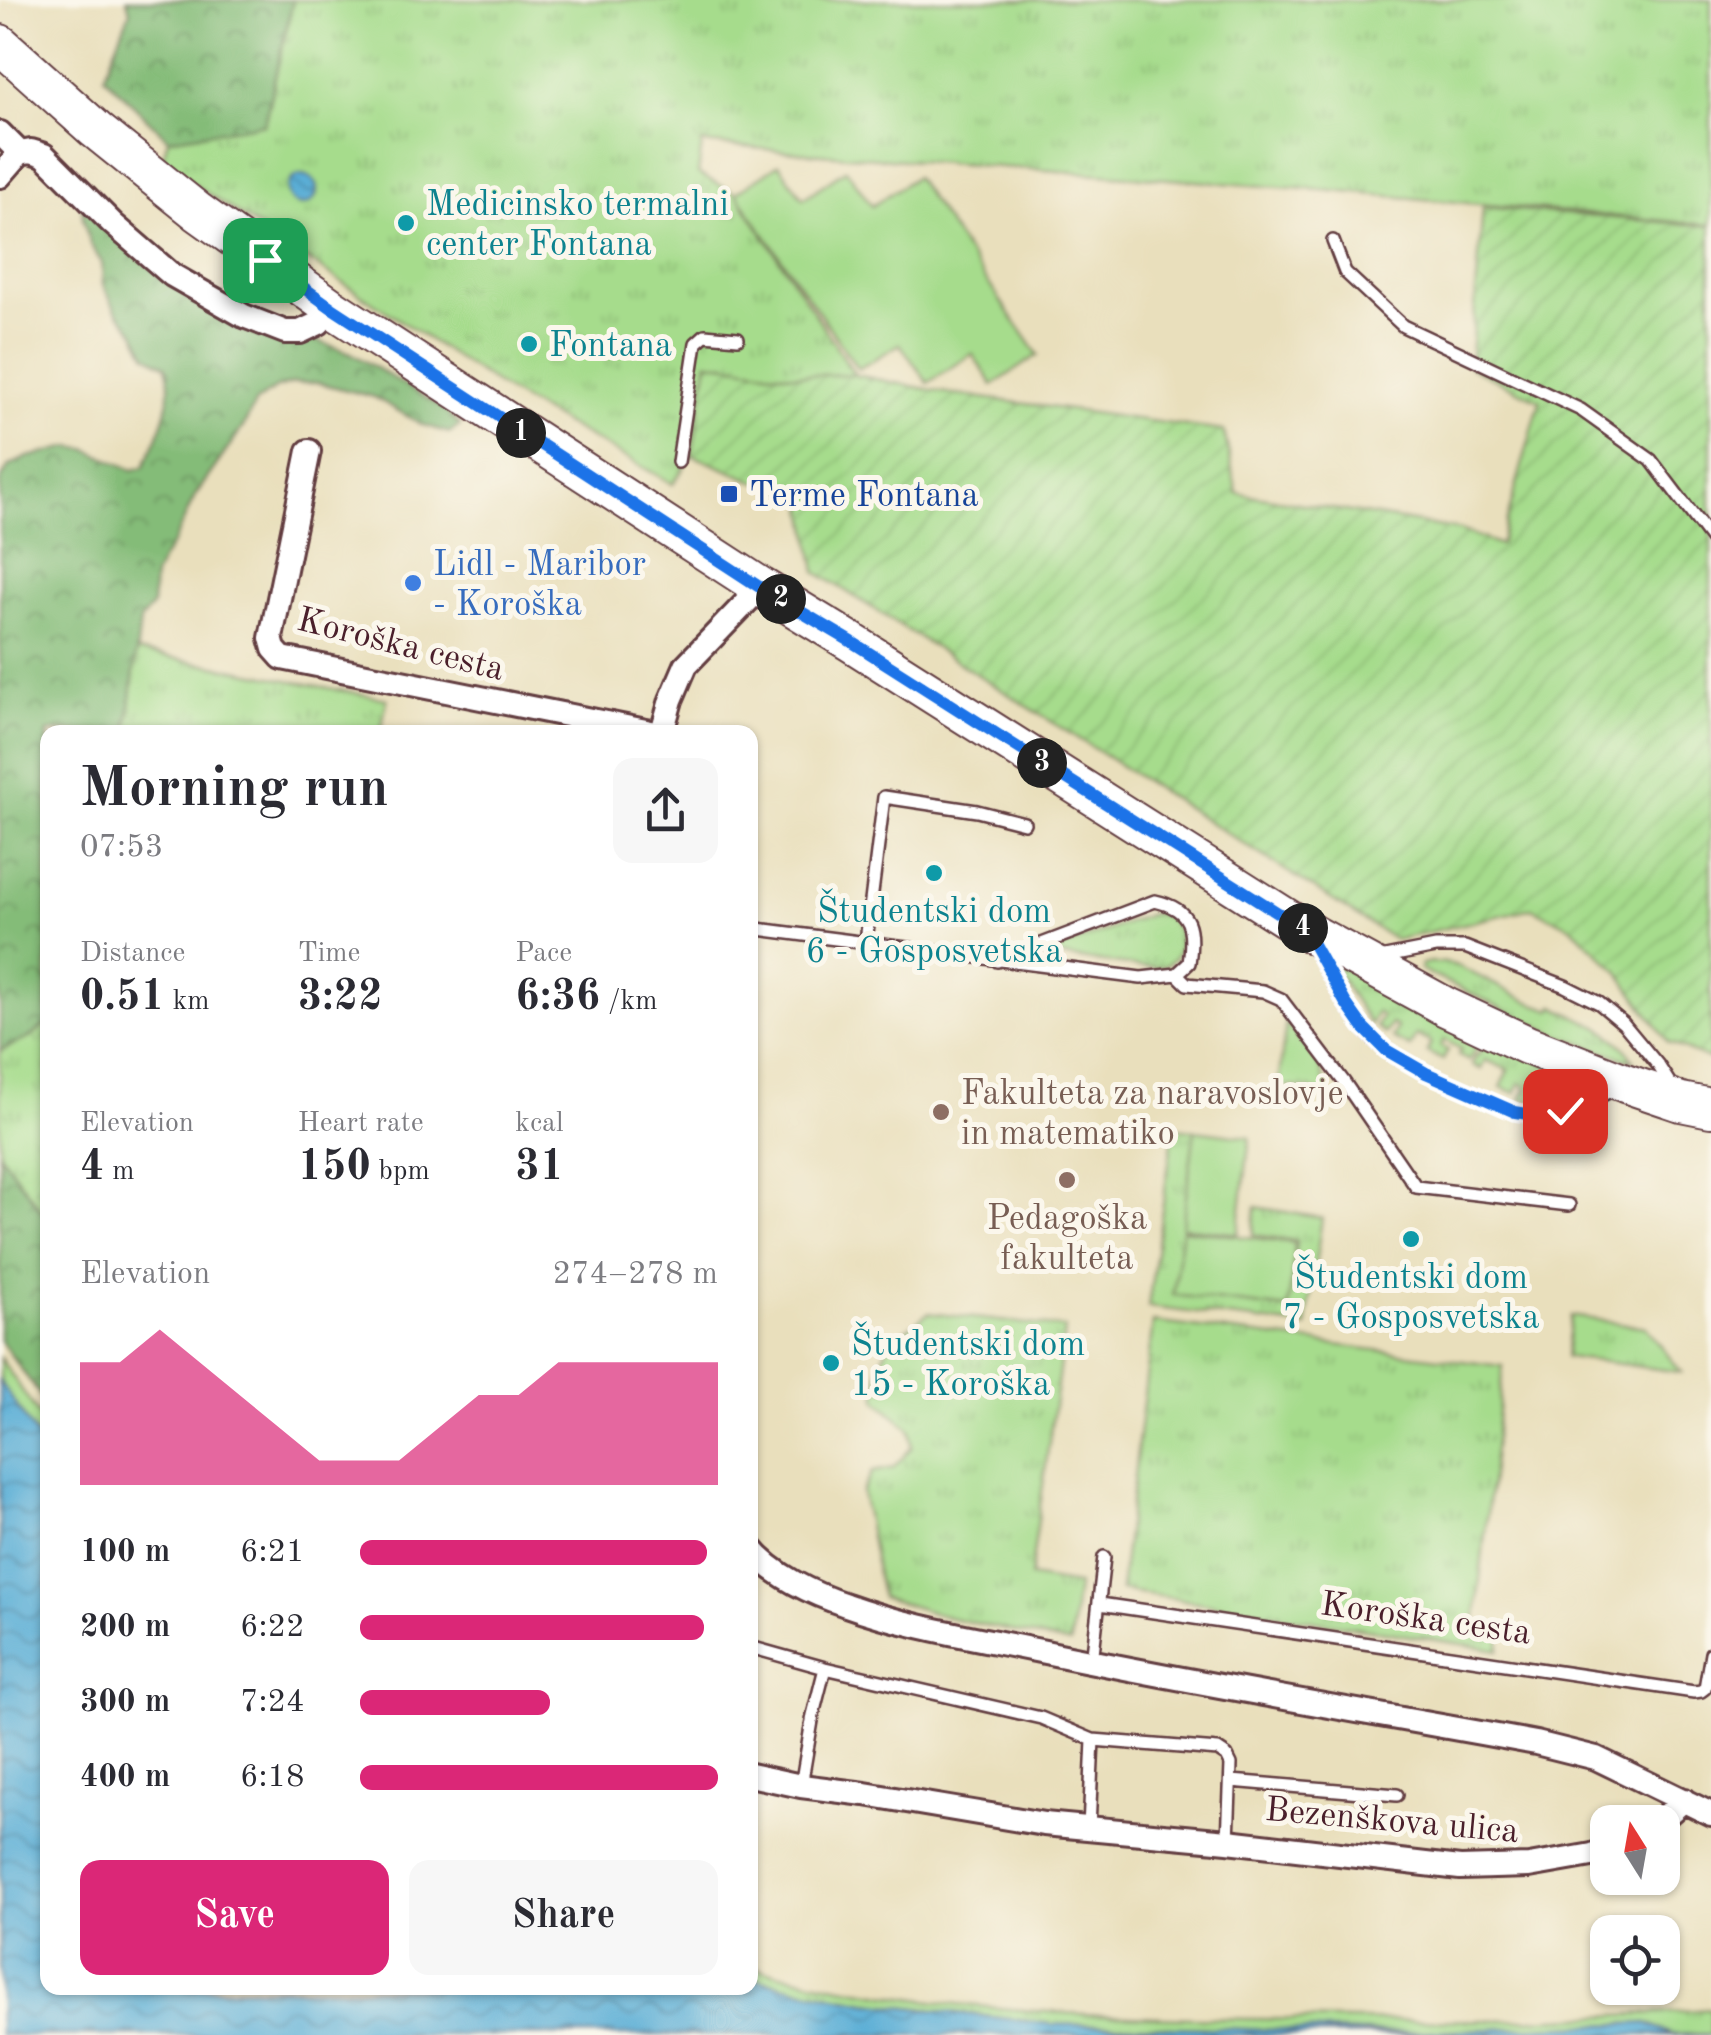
<!DOCTYPE html>
<meta charset="utf-8">
<style>
:root{--surface:#fff;--page:#f7f7f7;--text:#2b2b33;--muted:#7c7c81;--accent:#db2777}
body{margin:0;font-family:"Old Standard TT",serif;background:var(--page);color:var(--text);height:100vh;display:flex;flex-direction:column;font-size:38px;white-space:nowrap}
*{box-sizing:border-box;margin:0}
p{font-size:32px;color:var(--muted)}
.icon{flex:none;width:55px;height:55px;fill:none;stroke:currentColor;stroke-width:2;stroke-linecap:round;stroke-linejoin:round}
.map{position:relative;flex:1;overflow:hidden}
.sheet{position:absolute;left:40px;top:725px;width:718px;height:1270px;display:flex;flex-direction:column;background:var(--surface);border-radius:20px;box-shadow:0 2px 8px #0004}
.sheet>*{flex:none}
.needle{width:65px;rotate:349deg}
.buttons{position:absolute;left:1590px;top:1805px;display:grid;gap:20px}
.buttons a{display:grid;place-items:center;width:90px;height:90px;border-radius:20px;background:var(--surface);box-shadow:0 2px 8px #0004;font-size:50px}
.pin{position:absolute;display:grid;place-items:center;width:85px;height:85px;color:#fff;margin:-42px;border-radius:20px;box-shadow:0 5px 15px #0006}
.km{position:absolute;width:50px;height:50px;margin:-25px;border-radius:50%;background:#222;color:#fff;font-size:28px;line-height:50px;text-align:center}
.round{display:grid;place-items:center;flex:none;width:105px;height:105px;border-radius:20px;background:var(--page)}
.overview{display:flex;align-items:center;justify-content:space-between;height:170px;padding:0 40px}
h1{font-size:55px;font-weight:600;line-height:75px}
.stats{display:grid;grid-template-columns:repeat(3,1fr);gap:15px;height:170px;padding:10px 40px}
.stats div{display:grid;align-content:center}
.stats b{font-size:42px;font-weight:600}
.stats small{font-size:28px;font-weight:400}
.stats p{font-size:28px}
.chart{height:280px;padding:20px 40px}
.chart p{display:flex;justify-content:space-between}
.chart svg{width:100%;height:180px;margin-top:10px;fill:var(--accent);opacity:.7}
.cta{display:flex;gap:20px;margin-top:auto;padding:20px 40px}
.cta a{flex:1;height:115px;border-radius:20px;background:var(--accent);color:#fff;font-size:40px;font-weight:600;line-height:115px;text-align:center}
.cta a+a{background:var(--page);color:var(--text)}
ul{padding:0 40px;list-style:none;font-size:32px}
li{display:grid;grid-template-columns:160px 120px 1fr;align-items:center;height:75px}
li i{height:25px;border-radius:12px;background:var(--accent)}
.map>svg:first-child{display:block}
.grass{fill:url(#grass-tufts);stroke:#787e5c;stroke-width:2.5}
.forest{fill:url(#forest-crowns);stroke:#676e52;stroke-width:2.5}
.garden{fill:url(#garden-furrows);stroke:#787e5c;stroke-width:2.5}
.pitch{fill:#a6dc8c;stroke:#787e5c;stroke-width:2.5}
.water{fill:url(#water-waves);stroke:#526680;stroke-width:2.5}
.lines{fill:none;stroke-linecap:round;stroke-linejoin:round}
.service-casing{stroke:#623c41;stroke-width:16}
.minor-casing{stroke:#623c41;stroke-width:28}
.primary-casing{stroke:#623c41;stroke-width:42}
.service{stroke:#fff;stroke-width:11}
.minor{stroke:#fff;stroke-width:22}
.primary{stroke:#fff;stroke-width:38}
.route-casing{stroke:#fff;stroke-width:20}
.route{stroke:#1a73e8;stroke-width:12}
.culture-dot{fill:#0f9aa8;stroke:#fbf7ec;stroke-width:4}
.transit-dot{fill:#1a4fb4;stroke:#fbf7ec;stroke-width:4}
.shop-dot{fill:#3f7fe0;stroke:#fbf7ec;stroke-width:4}
.education-dot{fill:#8d6e63;stroke:#fbf7ec;stroke-width:4}
.labels{text-anchor:middle;stroke-width:10;stroke-linejoin:round;paint-order:stroke}
.culture-label{font-size:35px;fill:#0d838f;stroke:#fbf7ec;text-anchor:start}
.transit-label{font-size:35px;fill:#164399;stroke:#fbf7ec;text-anchor:start}
.shop-label{font-size:35px;fill:#366cbe;stroke:#fbf7ec;text-anchor:start}
.street-label{font-size:35px;fill:#4a1f2b;stroke:#fbf7ec}
.education-label{font-size:35px;fill:#785e54;stroke:#fbf7ec;text-anchor:start}
</style>
<div class="map">
<svg width="1711" height="2035" viewBox="0 0 1711 2035">
<defs>
<pattern id="grass-tufts" width="24" height="20" patternUnits="userSpaceOnUse" patternTransform="scale(2.5)"><rect width="24" height="20" fill="#a6dc8c"/><path d="M3 7l-1-3M5 7V3M7 7l1-3M15 17l-1-3M17 17v-4M19 17l1-3" fill="none" stroke="#90bc79"/></pattern>
<pattern id="forest-crowns" width="20" height="18" patternUnits="userSpaceOnUse" patternTransform="scale(2.5)"><rect width="20" height="18" fill="#84bc78"/><path d="M2 6a3 3 0 1 1 6 0M12 15a3 3 0 1 1 6 0" fill="none" stroke="#6e9863"/></pattern>
<pattern id="garden-furrows" width="10" height="10" patternUnits="userSpaceOnUse" patternTransform="scale(2.5)"><rect width="10" height="10" fill="#a6dc8c"/><path d="M-1 1l2-2M0 10L10 0M9 11l2-2" fill="none" stroke="#90bc79"/></pattern>
<pattern id="water-waves" width="16" height="10" patternUnits="userSpaceOnUse" patternTransform="scale(2.5)"><rect width="16" height="10" fill="#5aaed6"/><path d="M0 5q4-4 8 0t8 0" fill="none" stroke="#4c8dae"/></pattern>
</defs>
<rect width="100%" height="100%" fill="#fbf7ec"/>
<filter id="ink" filterUnits="userSpaceOnUse"><feTurbulence type="fractalNoise" baseFrequency=".01" numOctaves="2"/><feDisplacementMap in="SourceGraphic" scale="20" xChannelSelector="R" yChannelSelector="G"/><feConvolveMatrix kernelMatrix="1 2 1 2 8 2 1 2 1" color-interpolation-filters="sRGB"/></filter>
<filter id="wash" filterUnits="userSpaceOnUse"><feTurbulence type="fractalNoise" baseFrequency=".0048" numOctaves="4" result="noise"/><feDisplacementMap in="SourceGraphic" scale="40" xChannelSelector="R" yChannelSelector="G"/><feGaussianBlur stdDeviation="2.25" result="paint"/><feColorMatrix in="noise" values="0 0 0 0 0 0 0 0 0 0 0 0 0 0 0 0 0 1.4 0 .05"/><feComposite in="paint" operator="in"/></filter>
<g filter="url(#wash)">
<rect width="100%" height="100%" fill="#e9dfbc"/>
<path class="grass" d="M293 0H1711V225L1321 190 807 153 702 143 698 174 736 193 855 375H792L708 362 692 455 673 484 510 393 161 163 168 139 206 128 264 124Z
M136 651 387 699 381 732H127Z
M1154 913C1185 916 1189 962 1160 967 1148 969 1133 966 1121 964 1095 961 1069 958 1043 954Z
M1431 962 1448 963 1460 967 1532 1003 1552 1010 1554 1006C1584 1020 1619 1032 1634 1062L1558 1035 1421 970 1420 967 1422 964Z
M1337 965 1588 1084V1090L1567 1101 1549 1106 1550 1094H1544L1541 1104 1521 1099 1527 1088 1520 1083 1515 1093 1501 1087 1509 1070 1485 1060 1481 1069 1472 1065 1477 1054H1480L1482 1050 1477 1046 1469 1060 1458 1055 1461 1049 1444 1040 1441 1046 1448 1050 1443 1060 1427 1052 1431 1042 1416 1035 1410 1047 1392 1038 1397 1027 1391 1024 1385 1034 1376 1027 1382 1016 1377 1012 1370 1025 1338 974Z
M1286 1023 1318 1061 1328 1092 1278 1085Z
M47 1024V1219L0 1154V1051L30 1037Z
M1174 1128 1195 1130 1174 1295 1288 1309 1297 1241 1253 1235 1256 1207 1322 1218 1306 1327 1148 1307Z
M928 1313 1065 1328 1030 1577 1077 1585 1070 1644 947 1617 881 1597 862 1492 872 1472 893 1468 912 1447 910 1429 877 1400C875 1349 890 1342 928 1313Z
M1571 1316 1646 1327 1681 1372 1566 1357Z
M1153 1322 1503 1366 1475 1625 1502 1629 1499 1650 1120 1590Z
M0 1358 47 1427V1452L0 1381Z
M750 1966C914 2010 1086 2017 1255 2019 1334 2020 1412 2021 1491 2020 1564 2019 1638 2014 1711 2009V2034L1673 2035 1647 2023 1389 2033 1051 2024 866 2002 794 1988 750 1977Z"/>
<path class="forest" d="M127 0H293L264 124 168 139 104 76 130 12Z
M82 206 164 279 239 330 286 343 315 340 351 353 439 406 460 425 450 433 423 425 374 397 319 383H293L276 388 256 402 243 427 195 496 173 543 162 559 154 576 152 606 140 621 127 732H48L47 1024 30 1037 0 1051V481L9 466 28 457 70 447 86 449 133 470 144 467C158 435 177 402 166 366L146 354 135 332 116 310 103 285 102 263 90 244 83 219Z
M0 1154 47 1219V1405L0 1340Z"/>
<path class="garden" d="M1483 207 1711 226V1060L1668 1042 1618 971 1571 927 1532 908 1395 940 816 572 804 502 692 455 708 362 792 375H855L947 393 1224 431 1237 493 1461 530 1500 545 1540 401 1470 367Z"/>
<path class="pitch" d="M779 164 803 199 846 169 872 206 915 177 1038 355 993 385 972 354 928 383 900 344 858 369 736 193Z
M1195 1130 1250 1137 1238 1234 1182 1227Z
M1182 1229 1295 1243 1288 1309 1173 1295Z"/>
<path class="water" d="M287 190a15 15 0 1 1 30 0a15 15 0 1 1-30 0Z
M0 1381 47 1452 48 1988H750V1977L794 1988 866 2002 1051 2024 1389 2033 1647 2023 1673 2035H1711H0Z"/>
</g>
<g filter="url(#ink)">
<g class="lines">
<g class="service-casing">
<path id="service" d="M1333 241 1345 272 1403 326 1581 410 1651 460 1711 539
M678 462 696 343 705 335 738 338
M750 928 1141 978 1177 974 1189 963C1194 929 1192 909 1155 901L997 961
M866 941 884 797 977 811 1024 823
M1314 947C1334 983 1354 1028 1389 1052 1415 1069 1444 1081 1472 1093 1492 1102 1514 1114 1537 1116 1563 1118 1593 1100 1616 1088
M1380 958 1436 947H1465L1565 986 1599 1003 1623 1023 1658 1065 1674 1090
M1177 974 1187 984 1263 991 1281 999 1344 1082 1416 1187 1569 1205
M1100 1604 1694 1692 1701 1691 1705 1688 1711 1653
M750 1647 825 1668 1041 1718 1093 1740
M1092 1662 1104 1557
M1231 1781 1397 1795
M801 1786 813 1715 825 1668
M1089 1828 1093 1740 1218 1750 1227 1756 1231 1764 1228 1841
M1662 1833 1669 1848"/>
</g>
<g class="minor-casing">
<path id="minor" d="M0 133 20 153 31 151 44 155 113 224 172 275 244 316 285 332H300L319 323 332 308
M0 176 20 153
M309 451 271 638 274 649 282 658 651 732
M662 732 671 700 686 665 761 587
M750 1547C772 1575 813 1594 846 1605 910 1628 979 1638 1045 1652 1208 1686 1372 1713 1536 1743L1596 1758 1711 1814
M750 1775 801 1786 865 1794 1044 1824 1228 1841 1460 1868 1529 1866 1592 1855 1608 1849
M1659 1822 1684 1800"/>
</g>
<g class="primary-casing">
<path id="primary" d="M0 44 96 130 198 212 332 308 761 587 851 642 1305 930 1446 1007 1527 1045 1625 1083 1681 1102 1711 1108"/>
</g>
<use href="#service" class="service"/>
<use href="#minor" class="minor"/>
<use href="#primary" class="primary"/>
</g>
</g>
<g class="lines" filter="url(#ink)">
<g class="route-casing">
<path id="route" d="M265 260 332 308 761 588 852 642 1305 930 1345 1002 1362 1026 1386 1050 1426 1073 1515 1112 1540 1116 1565 1111"/>
</g>
<use href="#route" class="route"/>
</g>
<g class="culture-dot">
<circle cx="406" cy="223" r="10"/>
<circle cx="529" cy="344" r="10"/>
<circle cx="934" cy="873" r="10"/>
<circle cx="1411" cy="1239" r="10"/>
<circle cx="831" cy="1363" r="10"/>
</g>
<rect class="transit-dot" x="719" y="484" width="20" height="20" rx="5"/>
<circle class="shop-dot" cx="413" cy="583" r="10"/>
<g class="education-dot">
<circle cx="941" cy="1112" r="10"/>
<circle cx="1067" cy="1180" r="10"/>
</g>
<g class="labels">
<g class="culture-label">
<text x="426" y="215">Medicinsko termalni<tspan x="426" dy="40">center Fontana</tspan></text>
<text x="549" y="356">Fontana</text>
<text x="934" y="922" text-anchor="middle">Študentski dom<tspan x="934" dy="40">6 - Gosposvetska</tspan></text>
<text x="1411" y="1288" text-anchor="middle">Študentski dom<tspan x="1411" dy="40">7 - Gosposvetska</tspan></text>
<text x="851" y="1355">Študentski dom<tspan x="851" dy="40">15 - Koroška</tspan></text>
</g>
<g class="transit-label">
<text x="749" y="506">Terme Fontana</text>
</g>
<g class="shop-label">
<text x="433" y="575">Lidl - Maribor<tspan x="433" dy="40">- Koroška</tspan></text>
</g>
<g class="street-label">
<text transform="translate(401 643) rotate(14)" y="12">Koroška cesta</text>
<text transform="translate(1426 1617) rotate(8)" y="12">Koroška cesta</text>
<text transform="translate(1392 1819) rotate(5)" y="12">Bezenškova ulica</text>
</g>
<g class="education-label">
<text x="961" y="1104">Fakulteta za naravoslovje<tspan x="961" dy="40">in matematiko</tspan></text>
<text x="1067" y="1229" text-anchor="middle">Pedagoška<tspan x="1067" dy="40">fakulteta</tspan></text>
</g>
</g>
</svg>
<div class="buttons">
<a><svg class="needle" viewBox="-14 -14 28 28"><path d="M0-13l5 13h-10z" fill="#e53935"/><path d="M0 13l5-13h-10z" fill="#7c7c81"/></svg></a>
<a><svg class="icon" aria-label="locate" viewBox="0 0 24 24"><circle cx="12" cy="12" r="6"/><path d="M12 2v4M12 18v4M2 12h4M18 12h4"/></svg></a>
</div>
<div class="pin" style="left:265px;top:260px;background:#1e9e55"><svg class="icon" aria-label="arrive" viewBox="0 0 24 24"><path d="M6 21V4h12l-3 4 3 4H6"/></svg></div>
<div class="pin" style="left:1565px;top:1111px;background:#d93025"><svg class="icon" aria-label="check" viewBox="0 0 24 24"><path d="M5 12l5 5 9-10"/></svg></div>
<b class="km" style="left:521px;top:433px">1</b>
<b class="km" style="left:781px;top:599px">2</b>
<b class="km" style="left:1042px;top:763px">3</b>
<b class="km" style="left:1303px;top:928px">4</b>
<section class="sheet">
<div class="overview"><div><h1>Morning run</h1><p>07:53</p></div><a class="round"><svg class="icon" aria-label="share" viewBox="0 0 24 24"><path d="M12 15V3M7 8l5-5 5 5M5 13v7h14v-7"/></svg></a></div>
<div class="stats">
<div><p>Distance</p><b>0.51<small> km</small></b></div>
<div><p>Time</p><b>3:22</b></div>
<div><p>Pace</p><b>6:36<small> /km</small></b></div>
</div>
<div class="stats">
<div><p>Elevation</p><b>4<small> m</small></b></div>
<div><p>Heart rate</p><b>150<small> bpm</small></b></div>
<div><p>kcal</p><b>31</b></div>
</div>
<div class="chart"><p><span>Elevation</span>274–278 m</p>
<svg viewBox="0 0 160 44" preserveAspectRatio="none"><path d="M0 44V14L10 14L20 6L30 14L40 22L50 30L60 38L70 38L80 38L90 30L100 22L110 22L120 14L130 14L140 14L150 14L160 14V44z"/></svg>
</div>
<ul>
<li><b>100 m</b>6:21<i style="width:97%"></i></li>
<li><b>200 m</b>6:22<i style="width:96%"></i></li>
<li><b>300 m</b>7:24<i style="width:53%"></i></li>
<li><b>400 m</b>6:18<i style="width:100%"></i></li>
</ul>
<div class="cta"><a>Save</a><a>Share</a></div>
</section>
</div>
